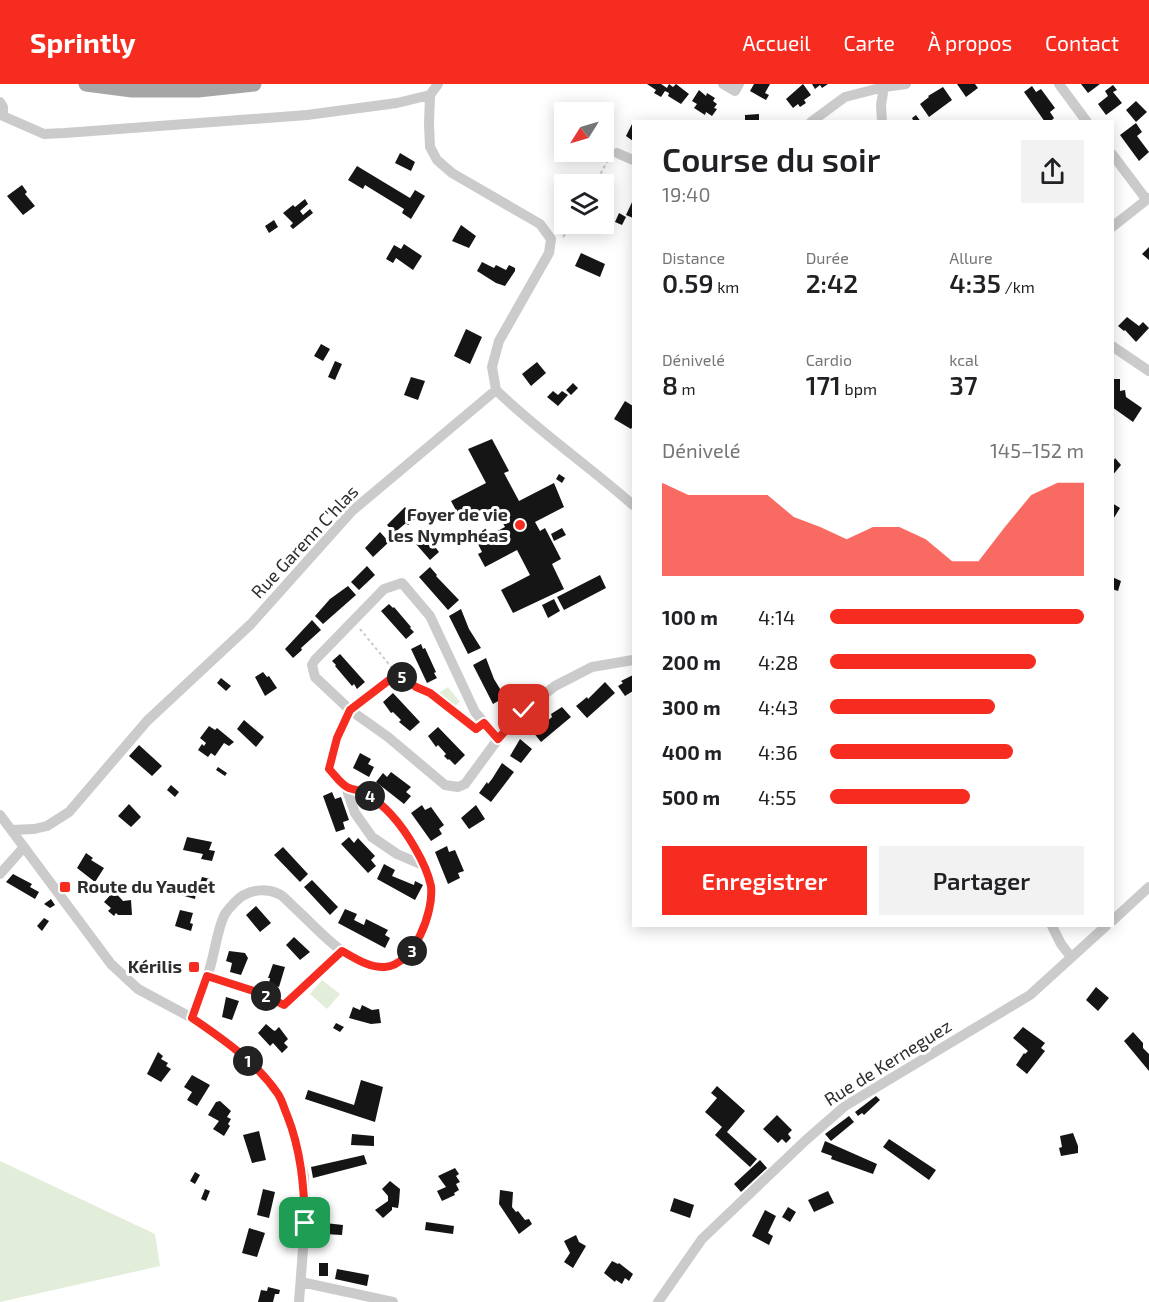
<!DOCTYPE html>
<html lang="fr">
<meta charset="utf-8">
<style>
:root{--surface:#fff;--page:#f2f2f2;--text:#202124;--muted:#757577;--accent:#f62c20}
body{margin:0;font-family:"Exo 2",sans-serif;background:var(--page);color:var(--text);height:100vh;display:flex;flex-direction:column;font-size:22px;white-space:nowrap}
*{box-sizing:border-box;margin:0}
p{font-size:20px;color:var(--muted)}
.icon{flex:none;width:33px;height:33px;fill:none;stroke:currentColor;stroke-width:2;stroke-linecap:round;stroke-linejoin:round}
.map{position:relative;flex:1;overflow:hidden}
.side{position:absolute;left:632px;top:36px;width:482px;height:807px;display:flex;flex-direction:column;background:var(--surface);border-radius:0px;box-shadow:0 3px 15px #0003}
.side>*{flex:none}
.needle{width:39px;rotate:233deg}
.tools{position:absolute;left:554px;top:18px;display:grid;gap:12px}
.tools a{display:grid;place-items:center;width:60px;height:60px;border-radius:0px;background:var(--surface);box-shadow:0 3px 15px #0003;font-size:30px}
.pin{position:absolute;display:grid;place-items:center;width:51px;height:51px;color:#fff;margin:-26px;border-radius:12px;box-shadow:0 3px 9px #0006}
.km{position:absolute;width:30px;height:30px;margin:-15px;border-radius:50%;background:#222;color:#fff;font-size:16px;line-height:30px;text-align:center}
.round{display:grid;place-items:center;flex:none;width:63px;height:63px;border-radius:0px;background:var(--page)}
.headline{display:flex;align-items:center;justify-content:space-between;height:102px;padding:0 30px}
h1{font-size:33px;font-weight:600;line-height:45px}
.figures{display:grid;grid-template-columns:repeat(3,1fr);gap:9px;height:102px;padding:6px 30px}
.figures div{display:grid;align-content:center}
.figures b{font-size:26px;font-weight:600}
.figures small{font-size:16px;font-weight:400}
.figures p{font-size:16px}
.chart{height:168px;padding:12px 30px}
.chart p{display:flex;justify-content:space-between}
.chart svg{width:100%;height:108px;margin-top:6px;fill:var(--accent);opacity:.7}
.primary-button{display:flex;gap:12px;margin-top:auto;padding:12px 30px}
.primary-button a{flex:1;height:69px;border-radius:0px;background:var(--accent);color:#fff;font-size:24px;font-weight:600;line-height:69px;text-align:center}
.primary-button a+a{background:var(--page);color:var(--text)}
ul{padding:0 30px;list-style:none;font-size:20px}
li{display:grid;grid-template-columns:96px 72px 1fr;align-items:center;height:45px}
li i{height:15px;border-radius:8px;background:var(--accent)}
header{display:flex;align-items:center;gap:36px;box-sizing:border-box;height:84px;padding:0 30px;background:var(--accent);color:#fff}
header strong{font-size:28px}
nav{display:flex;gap:33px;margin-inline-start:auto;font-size:21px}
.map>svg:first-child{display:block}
.green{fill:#e2edda}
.building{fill:#151515}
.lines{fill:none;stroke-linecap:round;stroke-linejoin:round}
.path{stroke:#cbcbcb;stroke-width:2;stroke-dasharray:3 3;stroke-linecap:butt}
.lane{stroke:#cbcbcb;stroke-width:5}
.street{stroke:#cbcbcb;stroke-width:10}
.primary{stroke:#a6a6a6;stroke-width:15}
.route-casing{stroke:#fff;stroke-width:12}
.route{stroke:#f62c20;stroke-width:8}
.poi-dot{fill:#f62c20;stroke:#fff;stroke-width:2}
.labels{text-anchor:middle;stroke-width:6;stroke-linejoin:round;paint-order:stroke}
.poi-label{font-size:18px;font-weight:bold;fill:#2e2e2e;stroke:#fff;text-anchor:end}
.street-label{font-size:18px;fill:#2e2e2e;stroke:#fff}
</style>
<header>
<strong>Sprintly</strong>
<nav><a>Accueil</a><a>Carte</a><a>À propos</a><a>Contact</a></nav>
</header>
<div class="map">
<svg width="1149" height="1218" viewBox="0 0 1149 1218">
<rect width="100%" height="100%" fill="#fff"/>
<path class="green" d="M448 603 460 618 451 625 437 610Z
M322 896 340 910 327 925 310 910Z
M0 1077 155 1150 160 1182 0 1218Z"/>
<path class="building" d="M647 0H661L667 4 669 0 673 3 676 0 689 10 681 20 668 12 669 9 665 7 661 13 654 9 656 6Z
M754 0H770L765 9 769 11 766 16 750 7Z
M803 0 811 11 804 16 806 19 800 23 798 20 793 24 786 15Z
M812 0H828L822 4 820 1 815 5Z
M957 0H975L978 4 966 13Z
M1081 0H1100L1088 9Z
M1113 1 1117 6 1113 8 1122 19 1106 31 1098 20 1108 12 1105 7Z
M1032 2 1036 8 1041 5 1055 24 1050 28 1054 34 1050 38H1045L1024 8Z
M943 3 952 16 929 33 920 20 929 13 928 12Z
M699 6 706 12 707 9 715 14 713 17 717 20 714 24 717 25 712 32 706 28 705 31 694 24 697 20 692 17Z
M1136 17 1147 28 1136 38 1126 26Z
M759 30V38H745V31Z
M916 31 921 38H911L913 36 912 34Z
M633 38V57L626 52Z
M1136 39 1142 48 1137 52 1149 68 1139 77 1120 51Z
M400 69 415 78 411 87 395 79Z
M357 82 410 114 415 106 425 112 411 135 402 129 404 125 365 101 363 105 348 96Z
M22 101 27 108 25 110 35 122 23 131 7 112Z
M305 115 308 120 300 127 303 131 310 125 313 129 293 145 290 142 293 139 283 129 293 121 295 123Z
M633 116V134L626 131Z
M619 129 626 133 622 141 615 138Z
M274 136 278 143 269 149 265 142Z
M461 141 476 152 469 164 452 157Z
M404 160 422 172 413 186 396 174 393 179 386 175 394 161 401 165Z
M1149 163V176L1142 170Z
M581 169 605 180 600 193 575 182Z
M482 178 494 184 496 181 506 186 509 181 515 184V187L505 202 496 199 477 187Z
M1127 233 1139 242 1143 238 1149 244 1136 258 1125 246 1124 247 1118 242Z
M466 245 482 253 470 280 454 272Z
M321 260 330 265 323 277 314 272Z
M335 277 342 280 335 296 328 293Z
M537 278 546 289 531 302 522 290Z
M411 293 425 297 418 316 404 311Z
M1112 295H1120V307L1125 306 1126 313 1142 324 1133 338 1112 323Z
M573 299 578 304 571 311 566 306Z
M553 307 558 311 562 307 568 311 558 322 547 313Z
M625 317 633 322V342L631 345 614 335Z
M492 355 509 387 504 389 519 417 554 399 564 423 535 438 540 447 545 444 561 475 552 480 564 505 513 529 501 506 530 491 517 466 485 483 478 470 482 468 477 458 505 443 495 424 466 438 461 428 458 430 451 417 486 399 468 365Z
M1112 374 1114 376 1115 374 1121 381 1112 392Z
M559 390 565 394 562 399 556 395Z
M1112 419 1120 424 1112 437Z
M405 423 415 435 408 441 406 439 394 449 387 441Z
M562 444 566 451 554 457 551 450Z
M380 448 389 458 373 473 365 464Z
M426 451 439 468 430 476 416 460Z
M367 482 375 491 359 506 351 498Z
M430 483 437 491 436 492 459 516 448 526 419 493Z
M600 491 606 504 564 526 557 513Z
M1112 493 1121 497 1118 507 1112 505Z
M348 502 356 511 323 540 315 532 330 515Z
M554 515 560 527 548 534 542 521Z
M389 520 393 524 394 523 411 543 410 544 414 548 406 555 381 527Z
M461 525 469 545 481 564 468 570 449 532Z
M312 536 321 546 301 564 302 566 293 574 285 565Z
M421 560 423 565 425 564 436 588 434 589 437 594 427 599 411 565Z
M340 570 365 598 357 605 354 600 352 602 335 582 336 581 332 577Z
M486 574 494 595 505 613 493 620 473 581Z
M263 588 267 593 269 592 277 604 265 612 255 593Z
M633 591V607L625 612 618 602 623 599 621 597Z
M221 594 231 602 226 607 217 599Z
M605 598 615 609 587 634 576 622 587 613 588 615Z
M393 609 420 638 410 647 399 638 401 636 393 628 391 629 383 618Z
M562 623 571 633 541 658 533 648 542 638 544 640 552 633 551 630Z
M244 636 264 653 256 663 237 645Z
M209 642 215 646 217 644 234 658 229 662 224 659 215 672 211 669 208 673 198 666 202 660 204 662 206 659 200 654Z
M438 643 465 671 455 681 449 675 448 676 444 672 446 670 438 661 436 663 428 652Z
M520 655 532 665 521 679 510 672Z
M139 661 162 682 152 692 129 672Z
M360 669 371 675 368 680 374 683 369 693 353 684Z
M502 679 514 688 491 718 479 709 487 698 488 700 492 695Z
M218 683 227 689 225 692 216 686Z
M391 688 411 703 406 708 411 712 404 720 376 698 383 689 387 693Z
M171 701 179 708 175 713 167 706Z
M332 708 335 715 341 713 349 736 343 738 345 745 336 748 323 712Z
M129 720 141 733 131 743 118 732Z
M422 721 425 726 431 723 444 741 439 745 442 750 431 757 411 729Z
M476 721 485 735 469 745 461 734Z
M187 753 212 758 209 766 215 767 212 777 201 775 203 770 183 766Z
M349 753 354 759 358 754 375 772 371 776 376 782 368 789 341 760Z
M447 762 449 768 455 766 464 787 458 789 460 794 448 800 435 768Z
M283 763 308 790 300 798 274 771Z
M86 769 93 774 91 776 104 784 95 798 77 784Z
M384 780 395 786 392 792 414 801 415 797 423 801 415 816 377 795Z
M13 790 32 800 30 803 39 808 35 815 6 798Z
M202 793 210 795 204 811 196 809 195 815 181 811 182 805 188 807 191 796 200 799Z
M312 796 338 823 330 831 304 803Z
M114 807 123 817 131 816 132 831H118L116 829 114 832 108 827 111 824 104 818Z
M51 815 55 821 50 824 44 820Z
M256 822 271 839 260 848 246 831Z
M345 825 357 830 354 836 364 841 366 835 388 846 385 851 390 854 385 864 338 839Z
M180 826 193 829 190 839 193 840 191 847 175 842Z
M44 834 49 837 42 847 37 842Z
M294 853 310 868 300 876 286 861Z
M229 867 245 869 248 874 241 891 230 888 232 879 226 877Z
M273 880 285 883 279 903 269 900 270 894H268Z
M1096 903 1109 914 1098 927 1086 916Z
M226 913 239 917 232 936 222 933Z
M362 921 372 926 379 925 381 939 371 940 349 934 353 923 360 926Z
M336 939 344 943 340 948 333 944Z
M266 940 273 946 275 947 279 943 288 955 284 959 288 963 282 969 273 959 270 962 258 949Z
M1023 943 1045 959 1041 964 1045 967 1027 990 1016 981 1024 969 1025 970 1028 967 1013 954Z
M1133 948 1143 959V964L1149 970V987L1124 957Z
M158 968 163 972 161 975 168 979 166 982 171 985 161 998 147 990Z
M192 991 210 1001 197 1022 187 1016 192 1008 184 1003Z
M361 996 383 1003 375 1038 305 1015 308 1006 354 1021Z
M717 1002 745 1027 727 1048 757 1075 750 1083 715 1051 722 1043 705 1028 717 1014 711 1009Z
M876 1012 880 1016 864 1031 862 1029 858 1032 855 1028Z
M220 1017 231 1027 227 1033 231 1035 228 1040 230 1042 224 1052 213 1045 219 1037 208 1031 216 1018Z
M777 1031 792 1046 788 1050 791 1054 786 1059 782 1055 778 1059 763 1045Z
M849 1032 854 1038 831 1057 825 1050Z
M259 1047 266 1076 252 1079 243 1051Z
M1073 1049 1078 1062V1069L1061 1072 1059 1064 1062 1063 1060 1052Z
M352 1050 374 1052V1062L351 1061Z
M889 1055 936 1086 929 1096 883 1063Z
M825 1057 877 1080 873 1090 831 1075 832 1072 821 1068Z
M364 1071 367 1080 313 1094 311 1083Z
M760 1076 767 1084 741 1108 734 1100Z
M455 1084 459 1090 456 1092 460 1098 456 1100 459 1106 454 1109 455 1111 442 1117 437 1107 446 1103 438 1092Z
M195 1088 200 1091 195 1100 190 1097Z
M390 1097 400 1105 399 1118 398 1124 392 1123V1126L383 1134 375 1126 388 1117V1112L382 1105Z
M205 1105 210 1107 206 1117 201 1115Z
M263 1105 275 1108 269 1134 257 1131Z
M500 1106 513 1108 512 1123 516 1128 518 1127 525 1136 529 1135 532 1140 519 1150 499 1120Z
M828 1107 834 1119 814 1128 808 1116Z
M674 1114 694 1121 690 1134 670 1127Z
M788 1123 796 1128 790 1138 782 1133Z
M765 1126 776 1132 768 1149 773 1152 769 1161 752 1152Z
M426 1138 454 1142 453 1150 425 1146Z
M325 1139 343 1141 342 1151 324 1150Z
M249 1144 265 1149 257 1173 242 1169Z
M576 1151 579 1158 586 1162 573 1184 564 1178 570 1169 564 1157Z
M612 1177 618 1180 619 1179 633 1190 629 1197 625 1194 622 1200 616 1196 615 1198 604 1189Z
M319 1179H328V1192H319Z
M337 1185 369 1191 367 1202 335 1195Z
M268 1203 280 1206 279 1210H275L273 1218H258L261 1206 267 1207Z"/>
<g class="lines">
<path class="path" d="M595 100 608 76
M563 153 574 140
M360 545 397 590 416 604 430 609 468 639
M359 620 397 590
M218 896 260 909 277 918"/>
<path class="lane" d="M283 921 342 867"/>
<path class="street" d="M438 0 430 11 429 40 430 63 437 76 452 89 540 140 551 155 549 169 499 257 492 283 496 306
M723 0 735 7 739 0
M1059 0 1087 38
M0 18 3 23V32
M3 32 44 50 65 49 307 31 397 19 430 11
M811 38 845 13 884 3V0
M882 38 881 21 884 3 906 0
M617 69 633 76
M1112 70 1146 115
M1112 143 1149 114
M1112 262 1149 287
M350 626 315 593 312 581 315 576 384 505 402 499 430 532 475 628 498 655
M0 731 111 880 138 905 192 934 223 956 255 983 279 1011 292 1044 304 1092 305 1139 299 1218
M12 746 34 745 47 742 69 728 147 637 251 540 352 427 496 306C539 348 588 381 633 421
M425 782 397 770 372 753 355 729 346 703 329 685 337 654 350 626 388 653 445 701 458 703 465 700 498 655 524 626 555 602 592 583 633 576
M0 790 24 763
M1112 837 1149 803
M1052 842 1061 860 1071 873
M192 934C196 918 204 903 209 887 214 872 218 842 225 830 229 824 238 814 244 811 255 805 268 805 279 810 285 813 291 821 296 825 320 847 347 881 381 883 413 886 434 828 431 802 426 772 391 721 364 708 358 706 352 705 346 703
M301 1198 393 1218
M658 1218 702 1155 806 1056 845 1022 1030 911 1106 842"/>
<path class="primary" d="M86 0 132 6H198L254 0"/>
</g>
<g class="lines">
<g class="route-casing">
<path id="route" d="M305 1139C304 1102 301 1066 287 1031 284 1024 282 1016 278 1010 256 978 223 955 192 934L207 892 260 909 284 921 342 867C355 874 369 884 385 883 414 881 434 828 431 802 428 788 422 776 415 764 403 743 387 722 366 710 361 706 354 706 349 704 341 701 335 691 329 685L337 654 350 626 397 590 416 603 430 609 476 645 484 639 498 655 524 626"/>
</g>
<use href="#route" class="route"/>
</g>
<g class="poi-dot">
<circle cx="520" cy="441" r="6"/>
<rect x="59" y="797" width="12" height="12" rx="3"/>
<rect x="188" y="877" width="12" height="12" rx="3"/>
</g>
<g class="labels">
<g class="poi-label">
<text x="508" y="437">Foyer de vie<tspan x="508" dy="21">les Nymphéas</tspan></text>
<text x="77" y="809" text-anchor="start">Route du Yaudet</text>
<text x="182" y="889">Kérilis</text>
</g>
<g class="street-label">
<text transform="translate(305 458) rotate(-47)" y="6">Rue Garenn C'hlas</text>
<text transform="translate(888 979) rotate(-32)" y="6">Rue de Kerneguez</text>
</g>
</g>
</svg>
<div class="tools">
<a><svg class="needle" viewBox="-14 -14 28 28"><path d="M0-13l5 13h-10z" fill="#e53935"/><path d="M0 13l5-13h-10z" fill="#757577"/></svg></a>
<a><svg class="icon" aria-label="layers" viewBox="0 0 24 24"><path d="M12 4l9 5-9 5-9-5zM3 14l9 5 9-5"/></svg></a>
</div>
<div class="pin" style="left:305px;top:1139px;background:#1e9e55"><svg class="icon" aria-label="arrive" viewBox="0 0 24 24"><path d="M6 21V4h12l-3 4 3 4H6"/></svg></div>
<div class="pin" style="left:524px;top:626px;background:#d93025"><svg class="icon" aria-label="check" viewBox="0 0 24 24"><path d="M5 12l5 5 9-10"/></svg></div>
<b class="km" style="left:248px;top:977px">1</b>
<b class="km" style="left:266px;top:912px">2</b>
<b class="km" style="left:412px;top:867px">3</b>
<b class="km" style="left:370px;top:712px">4</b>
<b class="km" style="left:402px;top:593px">5</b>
<section class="side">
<div class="headline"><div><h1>Course du soir</h1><p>19:40</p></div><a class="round"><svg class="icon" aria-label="share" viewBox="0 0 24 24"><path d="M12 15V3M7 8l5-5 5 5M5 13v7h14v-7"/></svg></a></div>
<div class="figures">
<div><p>Distance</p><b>0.59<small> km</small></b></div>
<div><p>Durée</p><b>2:42</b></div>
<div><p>Allure</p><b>4:35<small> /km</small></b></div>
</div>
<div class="figures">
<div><p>Dénivelé</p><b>8<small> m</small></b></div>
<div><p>Cardio</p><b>171<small> bpm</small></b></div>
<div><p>kcal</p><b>37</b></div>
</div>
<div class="chart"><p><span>Dénivelé</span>145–152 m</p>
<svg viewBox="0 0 160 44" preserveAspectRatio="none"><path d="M0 44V6L10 11L20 11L30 11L40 11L50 20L60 24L70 29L80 24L90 24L100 29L110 38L120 38L130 24L140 11L150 6L160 6V44z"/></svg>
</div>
<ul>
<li><b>100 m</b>4:14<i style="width:100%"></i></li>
<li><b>200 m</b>4:28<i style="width:81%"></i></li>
<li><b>300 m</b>4:43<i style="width:65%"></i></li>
<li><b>400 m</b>4:36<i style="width:72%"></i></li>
<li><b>500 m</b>4:55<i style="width:55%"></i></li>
</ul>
<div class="primary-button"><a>Enregistrer</a><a>Partager</a></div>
</section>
</div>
